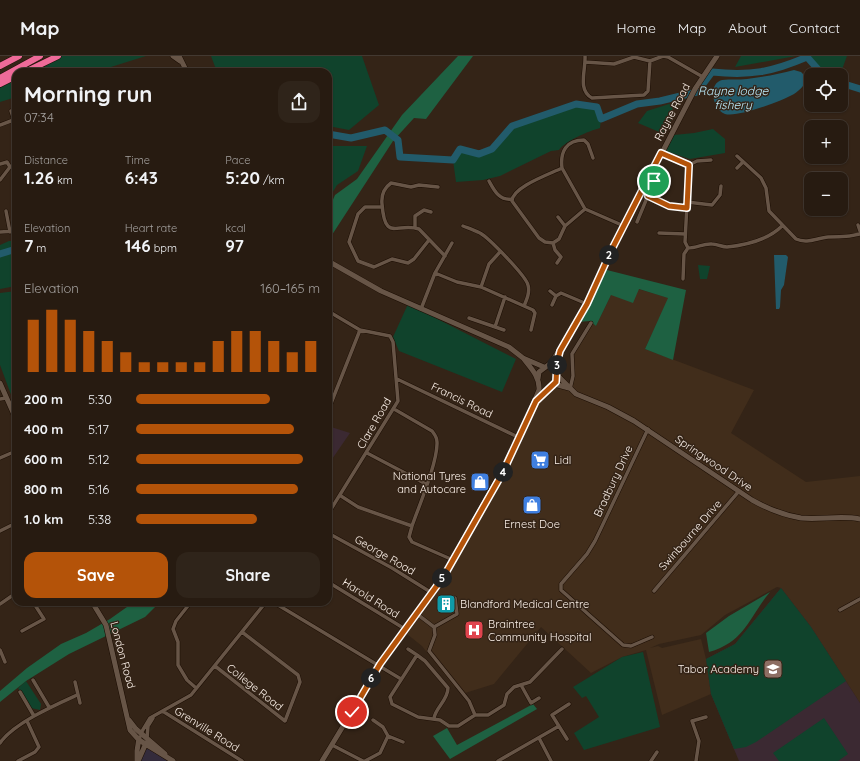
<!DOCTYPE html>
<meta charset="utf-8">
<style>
:root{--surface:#271b11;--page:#2f241a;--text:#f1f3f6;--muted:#a4a19f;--line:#433931;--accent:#b45309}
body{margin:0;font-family:Quicksand,sans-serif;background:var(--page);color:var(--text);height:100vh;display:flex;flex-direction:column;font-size:15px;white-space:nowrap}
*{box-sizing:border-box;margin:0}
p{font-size:13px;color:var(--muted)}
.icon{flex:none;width:22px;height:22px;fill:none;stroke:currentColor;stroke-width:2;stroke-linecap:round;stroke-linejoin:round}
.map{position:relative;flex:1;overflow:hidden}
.sheet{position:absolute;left:12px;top:12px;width:320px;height:538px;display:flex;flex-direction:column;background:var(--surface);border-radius:12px;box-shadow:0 1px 3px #0004,0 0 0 1px var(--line)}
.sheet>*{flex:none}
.tools{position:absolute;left:804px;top:12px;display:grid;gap:8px}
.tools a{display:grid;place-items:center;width:44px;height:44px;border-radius:8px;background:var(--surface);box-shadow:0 1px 3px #0004,0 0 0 1px var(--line);font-size:20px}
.pin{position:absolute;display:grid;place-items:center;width:34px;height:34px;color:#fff;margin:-17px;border:2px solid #fff;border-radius:50%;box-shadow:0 1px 4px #0007}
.km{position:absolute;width:20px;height:20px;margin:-10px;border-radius:50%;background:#222;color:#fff;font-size:11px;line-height:20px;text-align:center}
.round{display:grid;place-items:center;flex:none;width:42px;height:42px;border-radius:12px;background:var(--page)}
.head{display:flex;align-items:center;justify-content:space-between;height:68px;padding:0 12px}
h1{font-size:22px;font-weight:800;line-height:30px}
.stats{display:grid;grid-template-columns:repeat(3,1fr);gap:6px;height:68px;padding:4px 12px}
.stats div{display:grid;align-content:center}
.stats b{font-size:17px;font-weight:800}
.stats small{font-size:11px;font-weight:400}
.stats p{font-size:11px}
.chart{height:112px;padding:8px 12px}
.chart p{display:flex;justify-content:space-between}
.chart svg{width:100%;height:72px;margin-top:4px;stroke:var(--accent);stroke-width:6}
.primary-button{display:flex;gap:8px;margin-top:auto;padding:8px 12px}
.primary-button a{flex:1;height:46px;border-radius:12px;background:var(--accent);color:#fff;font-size:16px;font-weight:800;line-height:46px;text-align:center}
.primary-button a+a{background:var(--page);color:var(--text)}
ul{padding:0 12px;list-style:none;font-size:13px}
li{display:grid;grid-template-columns:64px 48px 1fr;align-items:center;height:30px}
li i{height:10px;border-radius:5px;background:var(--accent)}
header{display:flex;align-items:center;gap:24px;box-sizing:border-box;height:56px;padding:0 20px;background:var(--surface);border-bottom:1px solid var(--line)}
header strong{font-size:19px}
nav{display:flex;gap:22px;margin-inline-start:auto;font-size:14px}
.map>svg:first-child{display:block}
.commercial{fill:#332b3b}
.built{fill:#412d1b}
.education{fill:#3b2932}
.green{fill:#10432c}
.forest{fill:#1e6142}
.water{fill:#225b6b}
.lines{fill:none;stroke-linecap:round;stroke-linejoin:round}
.river{stroke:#225b6b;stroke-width:7}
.street-casing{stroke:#1b0d03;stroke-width:4.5}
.secondary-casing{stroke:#1b0d03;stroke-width:6}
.highway-casing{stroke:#1b0d03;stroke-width:7}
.street{stroke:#675547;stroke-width:3.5}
.secondary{stroke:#675547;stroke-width:5}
.highway{stroke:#ee6b99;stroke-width:6}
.route-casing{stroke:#fff;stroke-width:8}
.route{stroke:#b45309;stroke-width:5}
.labels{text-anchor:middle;stroke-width:3;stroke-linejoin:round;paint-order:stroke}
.street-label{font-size:11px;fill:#fbf0e8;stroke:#342417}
.poi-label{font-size:11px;fill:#fbf0e8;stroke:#342417;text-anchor:start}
.water-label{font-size:12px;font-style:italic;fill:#baebfb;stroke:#342417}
</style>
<header>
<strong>Map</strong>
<nav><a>Home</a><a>Map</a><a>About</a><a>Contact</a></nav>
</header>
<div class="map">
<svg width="860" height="705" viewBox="0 0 860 705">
<rect width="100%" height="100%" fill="#342417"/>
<path class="commercial" d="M148 693 155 697 167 705H140L145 694Z"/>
<path class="built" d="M638 233 669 242 645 293 754 334 731 377 806 426 860 420V647L811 571 781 532 777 531 725 559 701 579 659 588 650 592 658 590 662 592 701 583 706 603 711 638 662 659 646 594 622 601 591 617 541 571 494 628 465 637 454 631 422 590 407 578 451 516 453 504 480 457 536 345 557 324 570 333 573 320 572 298 590 265 596 270 611 239Z"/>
<path class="education" d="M328 370 350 377 328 409Z
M781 532 811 571 860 647V705H739L711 638 706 603 735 588Z"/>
<path class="green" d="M51 0H146L95 16H32L48 9Z
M211 0H362L379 49 349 74 328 70V16H217Z
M741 0H796L735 11Z
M807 0H847L840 19 827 18Z
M16 23V41L0 46V30Z
M576 48 597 51 601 63 600 72C589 75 565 85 559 94L551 95 500 120 483 124 456 126 453 104 460 93 479 98 492 93 512 70Z
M669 48H672L673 61 664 78 638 67 647 55Z
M713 73 725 83V97L690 103 666 95 674 79 694 77Z
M328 90H367L358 115 337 129 328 144Z
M9 185H16V230L0 233V189Z
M698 209 710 210 707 223H700Z
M16 235V352L0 309V237Z
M408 248 516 303 502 336 399 295 393 281Z
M781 532 811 571 846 625 756 686 746 691 734 693 711 638 706 603 735 588Z
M643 596 660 671 584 694 574 677 599 661 586 640 582 642 573 631 622 601Z
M26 625 41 648 40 654 31 652 18 632Z
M824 662 848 698 838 705H779L773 697Z"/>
<path class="forest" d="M458 0H473L426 63 414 62 393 85 328 185V155L335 139 357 123 402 59Z
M603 213 686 234 673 304 645 293 668 242 639 233 633 247 611 239 596 270 590 265 577 266Z
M770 536C748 562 746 585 709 596L706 577 729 560Z
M134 546H160L145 561 69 598 26 625 0 646V635L27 612 61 588 86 577 110 563Z
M533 648 537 653 450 703 433 680 447 672 457 689Z"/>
<path class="water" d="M794 14 801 16 807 22C805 29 800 34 794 38 782 45 737 62 725 58 713 54 707 28 722 24 730 23 739 24 747 23 763 21 779 18 794 14Z
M786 199 788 201 784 229 781 234 780 251 779 253H776L774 199Z"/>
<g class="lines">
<path class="river" d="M841 27 860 33
M328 78 351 82 385 74 398 84 400 101 453 104 460 93 479 98 492 93 512 70 576 48 597 51 601 63 637 48 660 45 697 36 712 16C751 20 772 16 807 1L823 19
M0 198 16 193"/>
<g class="street-casing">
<path id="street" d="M585 0C586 14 577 34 592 42L644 39 648 35 650 5
M585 6 614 8 634 1 650 5 663 0 668 1 703 21
M11 55 16 70
M0 69 16 63
M661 97 689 109 685 186 688 192C697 192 704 187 712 188 717 188 722 191 727 191 746 189 769 183 782 170
M737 100 761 122 766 132 769 155 796 183C807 188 817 182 828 181 842 180 845 182 860 178
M0 108 7 106 10 111
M689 109 697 105 711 104
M562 112C560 96 566 84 584 84L588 88 593 102
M737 112 743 106
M0 124 10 111 16 109
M489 125C494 134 499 145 512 143
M438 131 419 129 411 131 391 127C384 132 381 138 382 148 385 187 397 166 419 173L445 200
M648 139 669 149 687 152
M687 146 712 149 720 139 721 130
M382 151H365L358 158 349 186 358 205 374 211 392 203 408 207 414 203 429 184
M6 155 10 176
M558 161 565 170
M637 166 654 125
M858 169 860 175
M463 170C468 172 474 174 480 177 489 182 526 220 528 229 530 236 527 243 524 250
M415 172V160L424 154 431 156
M0 176 16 175
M659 177 685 178
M553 187 559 183 565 170 585 153
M557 207 561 201 555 194 553 187 545 186 539 182 512 145C512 131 550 118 562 112L585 153 624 170
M435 217 457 226 481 231 533 254 535 257 531 274
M683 223 684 198 688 192
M481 231 489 208 500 196
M550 235 556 240
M552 249 556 240 561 237 587 248
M421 253 435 217 452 187
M328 255 360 274 390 280
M469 262 504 274
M495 271 505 241
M397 323 520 382
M570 333 573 320 572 298 591 267
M0 343 6 342
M394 353 432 375C435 379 437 381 437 386 438 405 419 450 412 470
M328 355 360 274
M648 373 595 485 587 498 561 528V534L623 589 631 590 652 581
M367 397 426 428
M0 402 16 395
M341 440 358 451 412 470 409 481 412 486 453 504
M328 458 398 345 393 286 390 280
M0 475 16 467
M328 477 392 512 432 537
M328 526 405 573
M654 535 739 435
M191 546 176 565 173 573 178 586V609L187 624 196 632
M273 546 401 623
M0 548 16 537
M840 554 860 543
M417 558 434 571 435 579 429 595 469 645 475 659 458 670H449L440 664 418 661 392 648 390 641 417 599 425 605 448 632C448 644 436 651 434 662
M434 571 457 558 455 542
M22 575 44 563 33 546
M408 593 417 599
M0 594 5 606
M215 610 285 665 300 626 298 619 242 576
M33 624 49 651
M75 626 80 647
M521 629 531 647 539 642
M20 636 34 660
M164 656 242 705
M475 659H488L504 649 507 638 514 631 530 626 562 593
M141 677 150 662 191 639 266 546
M388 680 403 686
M147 682 148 670 153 662
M539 682 551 705
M567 683 552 659 569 648
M0 687C14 667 55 649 77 639
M332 689 363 705
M18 705 35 696 39 691 27 665
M365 705 380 697 388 680 383 671 373 664
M498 705 559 670
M651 705 657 696
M696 705 699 685 692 665 706 661"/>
</g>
<g class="secondary-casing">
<path id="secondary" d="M173 0 180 5
M179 0 187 16
M328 205 381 235 509 291 523 302 544 311
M557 319 576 338 608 351 634 365 752 444C768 453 783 459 801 462 821 464 841 459 860 463
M538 323 539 316 551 307 577 266 612 193 695 33 717 0
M0 327 16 363
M554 328 569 332
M538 343 556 326 559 298
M92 546 106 569 130 674 139 684 173 705
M129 664 136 673 165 698
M139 703 146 687
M137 705V695L139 682
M322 705 380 609 443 520 515 392 539 334C540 321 531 312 523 302"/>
</g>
<g class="highway-casing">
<path id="highway" d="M0 10 19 0
M25 16 58 0
M0 22 40 0
M0 28 16 20"/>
</g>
<use href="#street" class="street"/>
<use href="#secondary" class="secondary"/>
<use href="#highway" class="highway"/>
</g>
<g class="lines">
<g class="route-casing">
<path id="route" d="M352 656 380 608 444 520 502 418 536 345 556 326 557 307 560 295 587 248 612 193 661 97 689 109 687 152 669 150 648 140 654 125"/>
</g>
<use href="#route" class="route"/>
</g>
<defs>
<g id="supermarket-square" transform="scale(1)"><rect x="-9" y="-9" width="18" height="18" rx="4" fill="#3f7fe0" stroke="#342417"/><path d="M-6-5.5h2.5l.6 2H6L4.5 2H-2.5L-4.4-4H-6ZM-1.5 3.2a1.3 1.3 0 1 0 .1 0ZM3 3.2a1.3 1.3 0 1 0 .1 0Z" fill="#fff"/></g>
<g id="shop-square" transform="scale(1)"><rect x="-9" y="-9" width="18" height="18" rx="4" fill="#3f7fe0" stroke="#342417"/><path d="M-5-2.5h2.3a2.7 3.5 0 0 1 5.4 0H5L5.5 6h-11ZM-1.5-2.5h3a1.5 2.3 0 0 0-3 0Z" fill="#fff"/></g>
<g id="building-square" transform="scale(1)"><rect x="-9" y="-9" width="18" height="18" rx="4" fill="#0f9aa8" stroke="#342417"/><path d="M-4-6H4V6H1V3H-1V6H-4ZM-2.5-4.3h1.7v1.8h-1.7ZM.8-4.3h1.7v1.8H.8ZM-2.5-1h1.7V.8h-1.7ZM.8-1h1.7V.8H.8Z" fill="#fff"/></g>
<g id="hospital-square" transform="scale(1)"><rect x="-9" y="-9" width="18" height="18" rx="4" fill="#e0444e" stroke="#342417"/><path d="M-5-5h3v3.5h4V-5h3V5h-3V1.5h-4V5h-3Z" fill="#fff"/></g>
<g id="school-square" transform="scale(1)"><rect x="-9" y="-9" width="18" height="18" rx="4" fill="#8d6e63" stroke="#342417"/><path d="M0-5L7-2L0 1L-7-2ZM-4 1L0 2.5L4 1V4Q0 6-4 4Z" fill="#fff"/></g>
</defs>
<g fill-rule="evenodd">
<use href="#supermarket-square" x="540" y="404"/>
<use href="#shop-square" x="480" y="426"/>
<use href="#shop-square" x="532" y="449"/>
<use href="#building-square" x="446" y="548"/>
<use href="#hospital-square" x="474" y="574"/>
<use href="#school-square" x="773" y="613"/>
</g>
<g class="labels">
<g class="street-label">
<text transform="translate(672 56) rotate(-62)" y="4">Rayne Road</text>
<text transform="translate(462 344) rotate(26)" y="4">Francis Road</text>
<text transform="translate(374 367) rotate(-60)" y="4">Clare Road</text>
<text transform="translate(714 407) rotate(34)" y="4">Springwood Drive</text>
<text transform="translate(613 425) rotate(-65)" y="4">Bradbury Drive</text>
<text transform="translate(690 479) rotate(-49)" y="4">Swinbourne Drive</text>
<text transform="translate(385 499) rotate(30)" y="4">George Road</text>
<text transform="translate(371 542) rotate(32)" y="4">Harold Road</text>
<text transform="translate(123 599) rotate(75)" y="4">London Road</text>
<text transform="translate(255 631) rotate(38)" y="4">College Road</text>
<text transform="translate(207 673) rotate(32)" y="4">Grenville Road</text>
</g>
<g class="poi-label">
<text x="554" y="408">Lidl</text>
<text x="466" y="424" text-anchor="end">National Tyres<tspan x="466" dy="13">and Autocare</tspan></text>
<text x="532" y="472" text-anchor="middle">Ernest Doe</text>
<text x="460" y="552">Blandford Medical Centre</text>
<text x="488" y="572">Braintree<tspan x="488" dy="13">Community Hospital</tspan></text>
<text x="759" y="617" text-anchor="end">Tabor Academy</text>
</g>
<g class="water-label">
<text x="733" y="39">Rayne lodge<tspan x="733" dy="14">fishery</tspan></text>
</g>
</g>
</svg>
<div class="tools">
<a><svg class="icon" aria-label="locate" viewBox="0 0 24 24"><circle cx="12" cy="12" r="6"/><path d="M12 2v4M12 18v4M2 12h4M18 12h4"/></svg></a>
<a>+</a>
<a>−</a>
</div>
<div class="pin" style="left:654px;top:125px;background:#1e9e55"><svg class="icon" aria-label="arrive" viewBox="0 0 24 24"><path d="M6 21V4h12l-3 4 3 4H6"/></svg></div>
<div class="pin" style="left:352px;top:656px;background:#d93025"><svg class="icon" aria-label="check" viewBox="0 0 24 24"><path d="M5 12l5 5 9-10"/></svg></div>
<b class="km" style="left:609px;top:199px">2</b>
<b class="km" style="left:557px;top:309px">3</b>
<b class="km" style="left:503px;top:416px">4</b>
<b class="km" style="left:442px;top:522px">5</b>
<b class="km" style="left:371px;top:622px">6</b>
<section class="sheet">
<div class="head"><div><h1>Morning run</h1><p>07:34</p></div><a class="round"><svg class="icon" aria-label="share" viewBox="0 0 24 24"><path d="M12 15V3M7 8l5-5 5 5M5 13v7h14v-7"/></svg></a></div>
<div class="stats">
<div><p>Distance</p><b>1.26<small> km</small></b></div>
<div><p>Time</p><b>6:43</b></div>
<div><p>Pace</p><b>5:20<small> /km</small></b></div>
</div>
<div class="stats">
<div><p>Elevation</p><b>7<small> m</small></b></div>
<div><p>Heart rate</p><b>146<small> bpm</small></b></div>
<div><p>kcal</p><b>97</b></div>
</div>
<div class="chart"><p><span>Elevation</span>160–165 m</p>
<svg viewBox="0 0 160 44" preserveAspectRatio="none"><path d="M5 44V12M15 44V6M25 44V12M35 44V19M45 44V25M55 44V32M65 44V38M75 44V38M85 44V38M95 44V38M105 44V25M115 44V19M125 44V19M135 44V25M145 44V32M155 44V25"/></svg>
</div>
<ul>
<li><b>200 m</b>5:30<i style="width:73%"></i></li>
<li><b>400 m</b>5:17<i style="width:86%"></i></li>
<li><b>600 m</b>5:12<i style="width:91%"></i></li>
<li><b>800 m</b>5:16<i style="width:88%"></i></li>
<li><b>1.0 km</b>5:38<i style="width:66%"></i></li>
</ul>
<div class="primary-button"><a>Save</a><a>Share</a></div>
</section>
</div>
